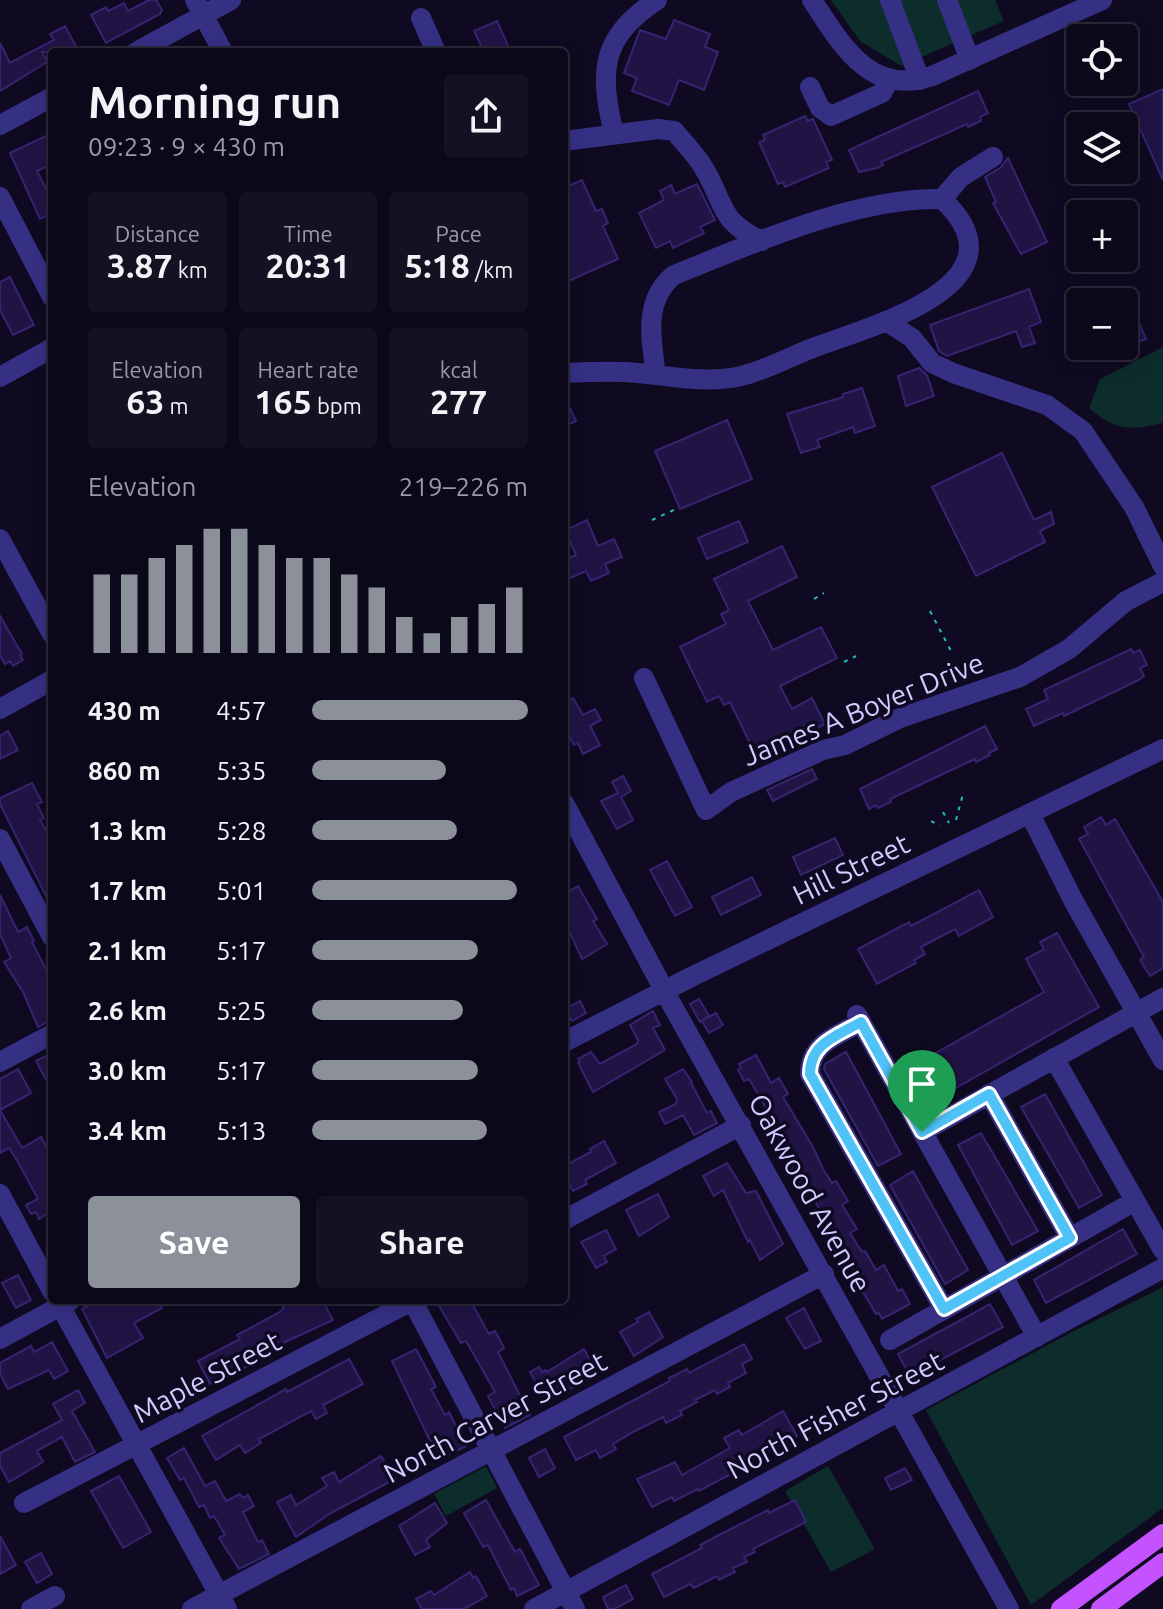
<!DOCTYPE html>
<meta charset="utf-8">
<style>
:root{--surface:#0b0819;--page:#141122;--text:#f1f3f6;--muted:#9a9aa2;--line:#2b2938;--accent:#8c9099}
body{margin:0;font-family:Ubuntu,sans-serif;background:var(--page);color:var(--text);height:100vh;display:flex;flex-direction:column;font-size:30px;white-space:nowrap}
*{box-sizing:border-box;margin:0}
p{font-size:26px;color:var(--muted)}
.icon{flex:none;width:44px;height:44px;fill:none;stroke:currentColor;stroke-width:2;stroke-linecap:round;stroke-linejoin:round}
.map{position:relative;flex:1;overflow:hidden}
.sheet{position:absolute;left:48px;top:48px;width:520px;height:1256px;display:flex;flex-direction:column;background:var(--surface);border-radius:8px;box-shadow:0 4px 20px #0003,0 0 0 2px var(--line)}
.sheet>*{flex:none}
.tools{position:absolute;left:1066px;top:24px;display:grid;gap:16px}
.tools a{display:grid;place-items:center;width:72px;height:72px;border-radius:8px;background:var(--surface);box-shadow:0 4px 20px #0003,0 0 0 2px var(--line);font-size:40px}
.pin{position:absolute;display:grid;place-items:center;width:68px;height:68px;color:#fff;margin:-82px -34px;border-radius:50% 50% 50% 0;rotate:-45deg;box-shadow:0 0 8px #0007}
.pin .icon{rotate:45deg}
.round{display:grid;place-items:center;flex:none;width:84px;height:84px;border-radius:8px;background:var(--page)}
.overview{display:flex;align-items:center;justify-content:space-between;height:136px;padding:0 40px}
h1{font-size:44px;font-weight:700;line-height:60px}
.stats{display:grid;grid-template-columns:repeat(3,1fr);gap:12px;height:136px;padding:8px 40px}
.stats div{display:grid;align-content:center;border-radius:8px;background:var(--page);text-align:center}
.stats b{font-size:34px;font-weight:700}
.stats small{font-size:22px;font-weight:400}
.stats p{font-size:22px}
.chart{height:224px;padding:16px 40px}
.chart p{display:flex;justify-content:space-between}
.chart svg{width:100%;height:144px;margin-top:8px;stroke:var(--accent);stroke-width:6}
.button{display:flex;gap:16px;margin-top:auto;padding:16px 40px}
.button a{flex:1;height:92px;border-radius:8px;background:var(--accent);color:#fff;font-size:32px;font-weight:700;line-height:92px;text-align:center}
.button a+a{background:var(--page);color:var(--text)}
ul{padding:0 40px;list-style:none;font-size:26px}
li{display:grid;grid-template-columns:128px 96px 1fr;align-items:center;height:60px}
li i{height:20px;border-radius:10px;background:var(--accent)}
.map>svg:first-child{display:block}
.green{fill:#0d2c2c}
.building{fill:#201444;stroke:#362473;stroke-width:2}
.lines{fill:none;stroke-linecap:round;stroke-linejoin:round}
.path{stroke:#20bdb9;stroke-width:2;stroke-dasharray:4 6;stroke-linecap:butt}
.minor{stroke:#363085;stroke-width:20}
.major{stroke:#c452ff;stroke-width:20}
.route-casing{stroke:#fff;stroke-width:16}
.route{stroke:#4fc3f7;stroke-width:10}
.labels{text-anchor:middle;stroke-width:7;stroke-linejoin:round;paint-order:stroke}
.street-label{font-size:28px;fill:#d2cbff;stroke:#0f0a21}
</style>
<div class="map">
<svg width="1163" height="1609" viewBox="0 0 1163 1609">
<rect width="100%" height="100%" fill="#0f0a21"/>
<path class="green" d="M831 0H995L1004 21 901 66 860 41Z
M1163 347V423C1130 431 1116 431 1089 408L1100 379Z
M1163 1287V1508L1031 1605 926 1410 1072 1332Z
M486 1466 497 1488 446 1516 434 1494Z
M828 1466 875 1549 831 1572 785 1491Z"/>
<path class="building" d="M149 0H156L162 10 160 14 106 43 91 15 106 7 108 11 124 3 128 11Z
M674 20 710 34 705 47 718 52 704 90 679 80 669 105 632 91 637 78 624 73 640 30 666 39Z
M497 21 509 48 501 52H484L474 31Z
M65 26 79 52H42L47 62 0 91V43L10 63 54 40 50 34Z
M1163 89V180L1129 104Z
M978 91 988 113 980 117 981 121 968 127 967 124 881 162 883 165 877 168 859 172 849 150Z
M805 116 808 121 813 119 832 160 826 162 829 168 785 187 783 182 778 184 759 142 765 140 763 135Z
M52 133V164L37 171 52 200V213L40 219 10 153Z
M1008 158 1047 242 1021 254 993 203 996 202 985 177 1000 168Z
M582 180 596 211 602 209 608 223 603 226 618 259 564 283V188Z
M697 184 715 220 700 227 704 233 679 245 673 248 670 241 656 248 639 213 664 200 660 191 671 185 675 194Z
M10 277 34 325 13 335 0 310V282Z
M1029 289 1041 322 1029 327 1035 343 1022 347 1016 331 947 356 939 351 930 325Z
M1133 310 1146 339 1124 348V313Z
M919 368 927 375 934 396 906 406 898 376Z
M862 388 875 426 855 433 853 427 817 440 820 447 801 453 787 414 843 397V394Z
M564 395 576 421 564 427Z
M727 420 752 479 680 509 655 451Z
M1002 453 1034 520 1051 512 1054 524 1040 531 1045 542 976 576 932 487Z
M587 520 598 546 614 539 622 557 605 564 609 573 591 581 586 571 568 579 564 560 576 555 566 532 568 529Z
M739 521 748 542 707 559 698 538Z
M782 546 797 577 748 601 773 650 821 627 837 658 780 686 792 709 812 698 825 724 757 758 730 702 724 705 719 696 707 702 680 647 726 624 721 614 729 610 714 579Z
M0 616 22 654 20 655 23 660 13 666 10 661 5 664 0 655Z
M1131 649 1133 653 1140 650 1147 665 1140 668 1144 676 1139 680 1064 716 1063 713 1034 726 1026 709 1048 699 1044 690Z
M573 698 583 715 595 709 601 720 590 726 600 745 583 754 578 743 574 745 564 726V703Z
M985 726 997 749 989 753 990 755 976 762 975 759 928 781 890 799 891 802 878 808 876 805 869 809 860 789Z
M8 731 18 750 0 759V736Z
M812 769 817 779 773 801 767 790Z
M623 776 631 791 621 797 633 820 617 829 601 801 618 793 612 782Z
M32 783 42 802 37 804 44 818 40 820 52 841V908L0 804V798Z
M1101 817 1106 825 1115 819 1163 902V968L1150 976 1140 960 1144 957 1079 839 1088 834 1084 827Z
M835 838 843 855 801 875 793 857Z
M667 861 692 907 675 916 650 870Z
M752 877 761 895 721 915 712 897Z
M578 886 597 919 593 921 607 944 582 959 564 920V894Z
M979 890 993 917 959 936 955 929 921 947 925 954 914 960 916 963 877 984 858 949 909 922 911 926Z
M0 895 18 932 27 927 34 941 32 942 52 981V1019L38 1027 23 992 4 962 11 958 0 934Z
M1057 933 1099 1007 940 1097 920 1062 1044 992 1026 959 1044 949 1040 942Z
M699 999 709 1016 700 1022 690 1004Z
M580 1001 586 1013 572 1021 565 1009Z
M653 1011 660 1025 653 1028 665 1050 593 1092 578 1063 580 1061 578 1059 591 1052 600 1064 637 1044 638 1040 630 1025Z
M716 1013 723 1025 709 1033 702 1021Z
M846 1052 901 1154 878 1166 824 1069 825 1064Z
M52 1053V1091L36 1061Z
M756 1055 771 1083 779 1078 788 1094 783 1097 813 1147 823 1169 832 1183 836 1181 848 1201 842 1205 857 1229 850 1233 862 1252 865 1251 876 1270 884 1265 898 1291 902 1289 910 1304 882 1319 879 1313 876 1314 860 1287 863 1286 842 1251 846 1249 835 1231 832 1233 806 1184 800 1187 785 1160 783 1142 761 1099 749 1079 744 1081 738 1070 741 1068 739 1064Z
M18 1069 31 1093 0 1110 22 1148 41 1137 52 1157V1211L39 1219 36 1212 31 1214 26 1205 38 1199 18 1162 9 1148 0 1153V1079Z
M683 1069 692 1082 691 1083 707 1113 711 1111 717 1123 694 1135 683 1115 665 1124 659 1112 676 1104 677 1099 665 1079Z
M1045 1094 1102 1195 1079 1208 1021 1107Z
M981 1133 1038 1231 1012 1245 958 1145Z
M604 1141 616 1163 585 1180 587 1184 573 1191 564 1173V1166L591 1152 590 1149Z
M727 1163 746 1193 756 1191 783 1244 760 1260 750 1240 748 1242 723 1190 714 1196 703 1176Z
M913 1171 968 1270 945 1284 890 1185Z
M658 1194 669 1217 639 1236 626 1210Z
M1123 1229 1137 1254 1046 1303 1034 1280Z
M606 1230 616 1249 604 1256 607 1262 596 1268 581 1242Z
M18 1275 31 1300 16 1308 2 1283Z
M98 1300H158L162 1308 134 1323 143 1338 107 1358 82 1309Z
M291 1300H322L333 1320 287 1341 246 1367 210 1384 198 1361 240 1339 237 1335 280 1312 284 1308 282 1305Z
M450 1300H470L489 1334 495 1331 504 1348 498 1352 530 1415 505 1428 488 1396 495 1392 466 1341 461 1343 439 1306Z
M990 1304 1003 1327 910 1376 898 1354Z
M804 1308 821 1341 805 1349 786 1318Z
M649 1312 663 1337 634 1356 620 1332 638 1322 636 1319Z
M52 1342 68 1371 54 1379 49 1370 8 1389 0 1374V1363L31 1346 34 1352Z
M744 1344 752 1359 742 1364 746 1373 728 1383 730 1387 717 1394 715 1390 695 1400 697 1402 680 1411 682 1415 666 1423 663 1417 633 1432 613 1444 616 1449 600 1458 596 1450 576 1460 564 1437 670 1381 669 1378 687 1369 689 1373Z
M416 1349 436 1387 431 1389 445 1415 449 1412 466 1446 443 1458 433 1440 430 1441 392 1361Z
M584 1349 597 1374 546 1402 530 1372 539 1367 542 1372 546 1370 547 1372Z
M349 1359 363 1384 323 1405 327 1413 316 1419 311 1411 259 1439 261 1443 245 1453 240 1445 216 1460 202 1436 286 1389 287 1392Z
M78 1390 85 1403 72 1411 95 1452 75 1462 62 1437 37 1451 43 1462 9 1482 0 1466V1453L62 1420 53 1404Z
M783 1411 797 1436 733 1469 735 1472 699 1491 698 1489 674 1501 672 1497 652 1507 637 1479 675 1462 682 1475 730 1448 724 1438 739 1430 742 1435Z
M184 1448 205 1486 215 1481 226 1501 240 1494 243 1498 248 1495 254 1506 243 1512 258 1542 262 1540 269 1554 239 1569 219 1538 225 1535 214 1516 210 1518 204 1505 199 1507 184 1478 180 1480 167 1458Z
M545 1449 555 1468 539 1477 529 1458Z
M381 1456 395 1479 329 1514 296 1537 277 1502 291 1495 296 1505 327 1486 322 1478 334 1472 339 1482Z
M905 1468 912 1480 891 1490 885 1478Z
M119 1476 151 1532 123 1548 91 1491Z
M486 1500 515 1552 520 1549 539 1585 517 1596 514 1588 511 1590 488 1545 483 1547 464 1513Z
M795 1500 806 1522 753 1549 755 1552 744 1557 747 1562 733 1568 735 1572 719 1580 717 1576 694 1588 690 1584 664 1597 652 1574 702 1548 700 1545 715 1537 768 1510 769 1513Z
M435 1503 447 1523 426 1540 430 1547 415 1555 399 1526Z
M0 1536 16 1565 0 1574Z
M41 1553 52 1574 37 1583 25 1562Z
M470 1572 473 1578 476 1576 487 1596 464 1609H422L416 1599 431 1591 434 1595Z
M626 1585 633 1599 614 1609H608L603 1597Z"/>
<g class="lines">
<path class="path" d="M652 520 676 509
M814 599 824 593
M930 611 951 651
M844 662 856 656
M943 812 949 823
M956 820 963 794
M931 821 940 826"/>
<path class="minor" d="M195 0 223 52
M812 0C841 44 870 97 932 76L1102 0
M890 0 920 80
M947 0 970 60
M421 18 436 52
M136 52 231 0
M810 87 820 108 831 116 882 93 889 79
M0 125 52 97
M614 134C599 71 600 38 657 0
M564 141 658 129 674 131C683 141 694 153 702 165 725 201 717 221 762 241
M0 197 52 297
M942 199 961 177 993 157
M886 321 912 338 932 363 953 373 1047 405 1083 431 1134 507 1163 566
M564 373C584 372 605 371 625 372 664 374 702 385 741 376 768 370 794 354 821 345 879 324 1030 281 942 199 856 197 754 243 674 275 643 300 651 339 656 375
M0 377 52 348
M0 539 52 634
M644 678 706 810 731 792 823 750 845 745 900 718 1020 677 1069 649 1126 601 1163 582
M0 709 52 680
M564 803 671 1003 1009 1609
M1030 814 1073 900 1163 1060
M0 839 52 937
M857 1015 1037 1337
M861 1022C837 1036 810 1043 810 1074L944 1309
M564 1042 691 977 1163 749
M1054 1058 1163 1250
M0 1062 52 1034
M989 1094 1070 1238
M922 1132 1163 998
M0 1194 52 1291
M564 1220 741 1125
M57 1300 227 1609
M412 1300 575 1609
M0 1339 70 1301
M890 1340 1135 1201
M24 1503 414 1300
M31 1609 55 1596
M192 1609 824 1274
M534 1609 1163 1268"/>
<path class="major" d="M1061 1609 1163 1534
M1101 1609 1163 1563"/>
</g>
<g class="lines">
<g class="route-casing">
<path id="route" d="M861 1022 922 1132 989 1094 1070 1238 944 1309 810 1074C810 1043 837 1036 861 1022Z"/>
</g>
<use href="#route" class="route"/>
</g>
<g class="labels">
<g class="street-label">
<text transform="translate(863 709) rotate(-22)" y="10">James A Boyer Drive</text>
<text transform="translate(851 869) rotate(-26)" y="10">Hill Street</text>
<text transform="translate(810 1193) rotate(61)" y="10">Oakwood Avenue</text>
<text transform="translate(207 1377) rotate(-28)" y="10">Maple Street</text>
<text transform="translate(835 1415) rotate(-28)" y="10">North Fisher Street</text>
<text transform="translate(495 1417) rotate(-28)" y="10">North Carver Street</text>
</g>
</g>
</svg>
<div class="tools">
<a><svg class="icon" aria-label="locate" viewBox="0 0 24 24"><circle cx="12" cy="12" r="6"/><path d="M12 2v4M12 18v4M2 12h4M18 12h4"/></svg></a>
<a><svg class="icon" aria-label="layers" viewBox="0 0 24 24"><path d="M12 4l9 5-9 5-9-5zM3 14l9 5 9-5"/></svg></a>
<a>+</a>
<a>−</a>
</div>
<div class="pin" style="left:922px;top:1132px;background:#1e9e55"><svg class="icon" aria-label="arrive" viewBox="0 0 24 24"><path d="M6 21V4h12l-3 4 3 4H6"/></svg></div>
<section class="sheet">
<div class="overview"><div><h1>Morning run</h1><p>09:23 · 9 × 430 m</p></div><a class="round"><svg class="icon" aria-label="share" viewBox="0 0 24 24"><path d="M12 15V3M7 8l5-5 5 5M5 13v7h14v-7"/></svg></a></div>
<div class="stats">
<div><p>Distance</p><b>3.87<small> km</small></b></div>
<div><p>Time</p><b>20:31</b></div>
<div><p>Pace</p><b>5:18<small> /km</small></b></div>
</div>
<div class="stats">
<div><p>Elevation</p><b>63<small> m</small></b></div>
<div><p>Heart rate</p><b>165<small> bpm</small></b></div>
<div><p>kcal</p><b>277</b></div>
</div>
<div class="chart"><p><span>Elevation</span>219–226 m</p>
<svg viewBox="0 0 160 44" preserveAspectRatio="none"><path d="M5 44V20M15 44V20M25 44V15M35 44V11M45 44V6M55 44V6M65 44V11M75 44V15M85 44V15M95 44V20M105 44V24M115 44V33M125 44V38M135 44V33M145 44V29M155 44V24"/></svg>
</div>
<ul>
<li><b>430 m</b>4:57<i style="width:100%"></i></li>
<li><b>860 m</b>5:35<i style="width:62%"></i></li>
<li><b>1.3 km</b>5:28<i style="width:67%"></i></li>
<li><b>1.7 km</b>5:01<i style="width:95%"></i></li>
<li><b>2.1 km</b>5:17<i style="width:77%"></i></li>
<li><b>2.6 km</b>5:25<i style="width:70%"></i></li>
<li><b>3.0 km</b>5:17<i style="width:77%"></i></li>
<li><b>3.4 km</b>5:13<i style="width:81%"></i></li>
</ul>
<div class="button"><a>Save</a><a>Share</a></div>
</section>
</div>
